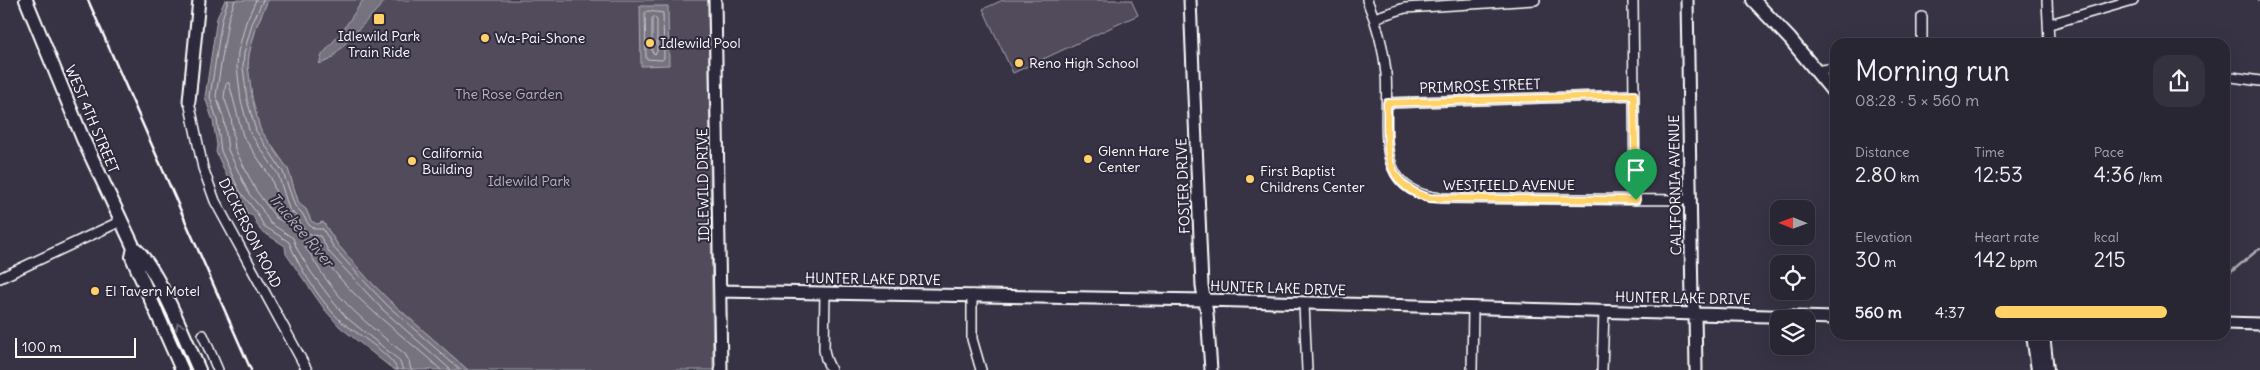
<!DOCTYPE html>
<meta charset="utf-8">
<style>
:root{--surface:#292634;--page:#353240;--text:#f1f3f6;--muted:#a5a5ac;--line:#45434f;--accent:#ffd166}
body{margin:0;font-family:Delius,sans-serif;background:var(--page);color:var(--text);height:100vh;display:flex;flex-direction:column;font-size:19px;white-space:nowrap}
*{box-sizing:border-box;margin:0}
p{font-size:16px;color:var(--muted)}
.icon{flex:none;width:28px;height:28px;fill:none;stroke:currentColor;stroke-width:2;stroke-linecap:round;stroke-linejoin:round}
.map{position:relative;flex:1;overflow:hidden}
.side{position:absolute;left:1830px;top:38px;width:400px;height:302px;display:flex;flex-direction:column;background:var(--surface);border-radius:15px;box-shadow:0 5px 20px #0002,0 0 0 1px var(--line)}
.side>*{flex:none}
.needle{width:32px;rotate:271deg}
.fabs{position:absolute;left:1770px;top:200px;display:grid;gap:10px}
.fabs a{display:grid;place-items:center;width:45px;height:45px;border-radius:10px;background:var(--surface);box-shadow:0 5px 20px #0002,0 0 0 1px var(--line);font-size:25px}
.scale{position:absolute;left:15px;bottom:12px;width:121px;box-sizing:border-box;padding-left:5px;border:2px solid #fff;border-top:0;font-size:14px;line-height:18px;white-space:nowrap;color:#fff;-webkit-text-stroke:4px #2f2a3d;paint-order:stroke}
.pin{position:absolute;display:grid;place-items:center;width:42px;height:42px;color:#fff;margin:-51px -21px;border-radius:50% 50% 50% 0;rotate:-45deg;box-shadow:0 0 5px #0007}
.pin .icon{rotate:45deg}
.round{display:grid;place-items:center;flex:none;width:52px;height:52px;border-radius:15px;background:var(--page)}
.head{display:flex;align-items:center;justify-content:space-between;height:85px;padding:0 25px}
h1{font-size:28px;font-weight:600;line-height:38px}
.stats{display:grid;grid-template-columns:repeat(3,1fr);gap:8px;height:85px;padding:5px 25px}
.stats div{display:grid;align-content:center}
.stats b{font-size:21px;font-weight:600}
.stats small{font-size:14px;font-weight:400}
.stats p{font-size:14px}
ul{padding:0 25px;list-style:none;font-size:16px}
li{display:grid;grid-template-columns:80px 60px 1fr;align-items:center;height:38px}
li i{height:12px;border-radius:6px;background:var(--accent)}
.map>svg:first-child{display:block}
.green{fill:#514c5c;stroke:#a8a6ae}
.water{fill:#76737f;stroke:#adabb2}
.lines{fill:none;stroke-linecap:round;stroke-linejoin:round}
.shore{stroke:#c8c7cc;stroke-width:1}
.stream{stroke:#adabb2;stroke-width:2.5}
.minor-casing{stroke:#fff;stroke-width:12}
.tertiary-casing{stroke:#fff;stroke-width:15}
.secondary-casing{stroke:#fff;stroke-width:16}
.minor{stroke:#2f2a3d;stroke-width:9}
.tertiary{stroke:#2f2a3d;stroke-width:11}
.secondary{stroke:#2f2a3d;stroke-width:12}
.rail{stroke:#fff;stroke-width:2.5}
.oneway{stroke:#6d6a77}
.route-casing{stroke:#fff;stroke-width:10}
.route{stroke:#ffd166;stroke-width:6}
.poi-dot{fill:#ffd166;stroke:#2f2a3d;stroke-width:2}
.labels{text-anchor:middle;stroke-width:4;stroke-linejoin:round;paint-order:stroke}
.poi-label{font-size:14px;fill:#fff;stroke:#2f2a3d;text-anchor:start}
.street-label{font-size:14px;fill:#fff;stroke:#2f2a3d}
.park-label{font-size:14px;fill:#b9b7be;stroke:#2f2a3d}
.water-label{font-size:15px;font-style:italic;fill:#b4b2b9;stroke:#2f2a3d}
</style>
<div class="map">
<svg width="2260" height="370" viewBox="0 0 2260 370">
<rect width="100%" height="100%" fill="#373345"/>
<filter id="ink" filterUnits="userSpaceOnUse"><feTurbulence type="fractalNoise" baseFrequency=".02" numOctaves="2"/><feDisplacementMap in="SourceGraphic" scale="10" xChannelSelector="R" yChannelSelector="G"/><feConvolveMatrix kernelMatrix="1 2 1 2 8 2 1 2 1" color-interpolation-filters="sRGB"/></filter>
<g filter="url(#ink)">
<path class="green" d="M268 0H708L713 370H468L390 301 367 278 338 245 323 222 317 225 311 221 306 209 299 204 288 169 260 129 252 98 248 66 249 54 257 25Z
M1003 0H1131L1138 15 1013 73 983 9Z"/>
<path class="water" d="M225 0H268L257 25 249 54 248 66 252 98 260 129 288 169 299 204 306 209 311 221 317 224 323 222 338 245 367 278 390 301 468 370H395L389 366 340 327 325 310 286 254 285 246 260 230 252 214 246 215V207L234 192 216 152 217 145 213 121 205 97 217 18Z
M363 0H386L330 60 319 64 322 55 343 30Z
M640 6H668L669 65 641 66Z"/>
<g class="lines">
<path class="shore" d="M228 0 222 19 210 97 217 120 221 151 239 190 256 212 264 226 289 242C298 266 322 304 342 322 353 331 395 357 397 370
M235 0 228 20 216 96 224 119 228 150 249 194 261 208 270 223 293 238 297 249 311 272 334 303 347 318 399 360 403 370
M256 0 246 22 238 52 237 67 241 101 250 133 278 174 289 209 297 217 304 230 312 235 320 236 329 252 382 309 451 370
M263 0 252 24 244 53 243 67 247 100 256 131 283 172 295 206 302 213 309 225 315 229H323L334 248 364 281 387 305 460 370
M648 11 663 13 664 58 662 60 646 59 645 13Z
M654 17 657 20V52L655 54 652 52V19Z
M229 83 243 136 271 178 282 211 291 222 290 225 276 218 255 189 235 149 231 117 224 97 226 84Z
M411 370 409 361 405 354C368 325 335 299 312 257 309 251 303 248 304 241L316 244C344 296 399 330 441 370"/>
<path class="stream" d="M2259 0H2260
M2225 277 2260 248"/>
<g class="minor-casing">
<path id="minor" d="M1367 0C1377 24 1384 48 1386 74 1390 125 1370 193 1442 198L1691 200
M1633 0 1635 200
M2047 0 2049 42
M1374 18 1405 8 1535 0
M2050 24 2133 0
M1922 42V17
M1815 71 1835 68
M2225 76 2260 81
M189 101 203 168 215 201 307 370
M1387 103 1634 95
M0 278 121 221
M825 293 824 350 826 359 831 370
M972 295V339L981 370
M1304 304 1307 370
M203 335 218 370
M1472 370 1473 308
M1602 370 1604 311"/>
</g>
<g class="tertiary-casing">
<path id="tertiary" d="M715 0 721 370
M1190 0 1202 286 1207 313 1211 370
M1687 0 1692 301 1695 313 1696 370
M189 101 199 0
M720 291 1204 300 1835 318
M2225 323 2260 324"/>
</g>
<g class="secondary-casing">
<path id="secondary" d="M26 0 83 139 134 248C154 260 188 345 199 370
M1753 0 1790 39 1835 94
M134 248 132 257 182 370
M2033 335 2038 370
M2043 335 2047 370"/>
</g>
<use href="#minor" class="minor"/>
<use href="#tertiary" class="tertiary"/>
<use href="#secondary" class="secondary"/>
<path class="rail" d="M88 0 251 370"/>
</g>
<defs><path id="oneway-chevron" d="M-2-3.5L2.5 0L-2 3.5" fill="none" stroke-width="1.6" stroke-linecap="round" stroke-linejoin="round" transform="scale(1.25)"/></defs>
<use class="oneway" href="#oneway-chevron" transform="translate(179 326) rotate(-115)"/>
</g>
<g class="lines" filter="url(#ink)">
<g class="route-casing">
<path id="route" d="M1634 95 1636 200 1430 198C1380 185 1388 144 1387 103Z"/>
</g>
<use href="#route" class="route"/>
</g>
<g class="poi-dot">
<rect x="373" y="13" width="12" height="12" rx="2.5"/>
<circle cx="485" cy="38" r="5"/>
<circle cx="650" cy="43" r="5"/>
<circle cx="1019" cy="63" r="5"/>
<circle cx="1088" cy="159" r="5"/>
<circle cx="412" cy="161" r="5"/>
<circle cx="1250" cy="179" r="5"/>
<circle cx="95" cy="291" r="5"/>
</g>
<g class="labels">
<g class="poi-label">
<text x="379" y="41" text-anchor="middle">Idlewild Park<tspan x="379" dy="16">Train Ride</tspan></text>
<text x="495" y="43">Wa-Pai-Shone</text>
<text x="660" y="48">Idlewild Pool</text>
<text x="1029" y="68">Reno High School</text>
<text x="1098" y="156">Glenn Hare<tspan x="1098" dy="16">Center</tspan></text>
<text x="422" y="158">California<tspan x="422" dy="16">Building</tspan></text>
<text x="1260" y="176">First Baptist<tspan x="1260" dy="16">Childrens Center</tspan></text>
<text x="105" y="296">El Tavern Motel</text>
</g>
<g class="street-label">
<text transform="translate(1480 86) rotate(-2)" y="5">PRIMROSE STREET</text>
<text transform="translate(92 119) rotate(67)" y="5">WEST 4TH STREET</text>
<text transform="translate(703 185) rotate(-91)" y="5">IDLEWILD DRIVE</text>
<text x="1509" y="190">WESTFIELD AVENUE</text>
<text transform="translate(1675 185) rotate(-91)" y="5">CALIFORNIA AVENUE</text>
<text transform="translate(1183 186) rotate(-92)" y="5">FOSTER DRIVE</text>
<text transform="translate(250 233) rotate(63)" y="5">DICKERSON ROAD</text>
<text transform="translate(873 279) rotate(1)" y="5">HUNTER LAKE DRIVE</text>
<text transform="translate(1278 288) rotate(2)" y="5">HUNTER LAKE DRIVE</text>
<text transform="translate(1683 298) rotate(1)" y="5">HUNTER LAKE DRIVE</text>
</g>
<g class="park-label">
<text x="509" y="99">The Rose Garden</text>
<text x="529" y="186">Idlewild Park</text>
</g>
<g class="water-label">
<text transform="translate(301 230) rotate(50)" y="5">Truckee River</text>
</g>
</g>
</svg>
<div class="fabs">
<a><svg class="needle" viewBox="-14 -14 28 28"><path d="M0-13l5 13h-10z" fill="#e53935"/><path d="M0 13l5-13h-10z" fill="#a5a5ac"/></svg></a>
<a><svg class="icon" aria-label="locate" viewBox="0 0 24 24"><circle cx="12" cy="12" r="6"/><path d="M12 2v4M12 18v4M2 12h4M18 12h4"/></svg></a>
<a><svg class="icon" aria-label="layers" viewBox="0 0 24 24"><path d="M12 4l9 5-9 5-9-5zM3 14l9 5 9-5"/></svg></a>
</div>
<div class="scale">100 m</div>
<div class="pin" style="left:1636px;top:200px;background:#1e9e55"><svg class="icon" aria-label="arrive" viewBox="0 0 24 24"><path d="M6 21V4h12l-3 4 3 4H6"/></svg></div>
<section class="side">
<div class="head"><div><h1>Morning run</h1><p>08:28 · 5 × 560 m</p></div><a class="round"><svg class="icon" aria-label="share" viewBox="0 0 24 24"><path d="M12 15V3M7 8l5-5 5 5M5 13v7h14v-7"/></svg></a></div>
<div class="stats">
<div><p>Distance</p><b>2.80<small> km</small></b></div>
<div><p>Time</p><b>12:53</b></div>
<div><p>Pace</p><b>4:36<small> /km</small></b></div>
</div>
<div class="stats">
<div><p>Elevation</p><b>30<small> m</small></b></div>
<div><p>Heart rate</p><b>142<small> bpm</small></b></div>
<div><p>kcal</p><b>215</b></div>
</div>
<ul>
<li><b>560 m</b>4:37<i style="width:82%"></i></li>
</ul>
</section>
</div>
